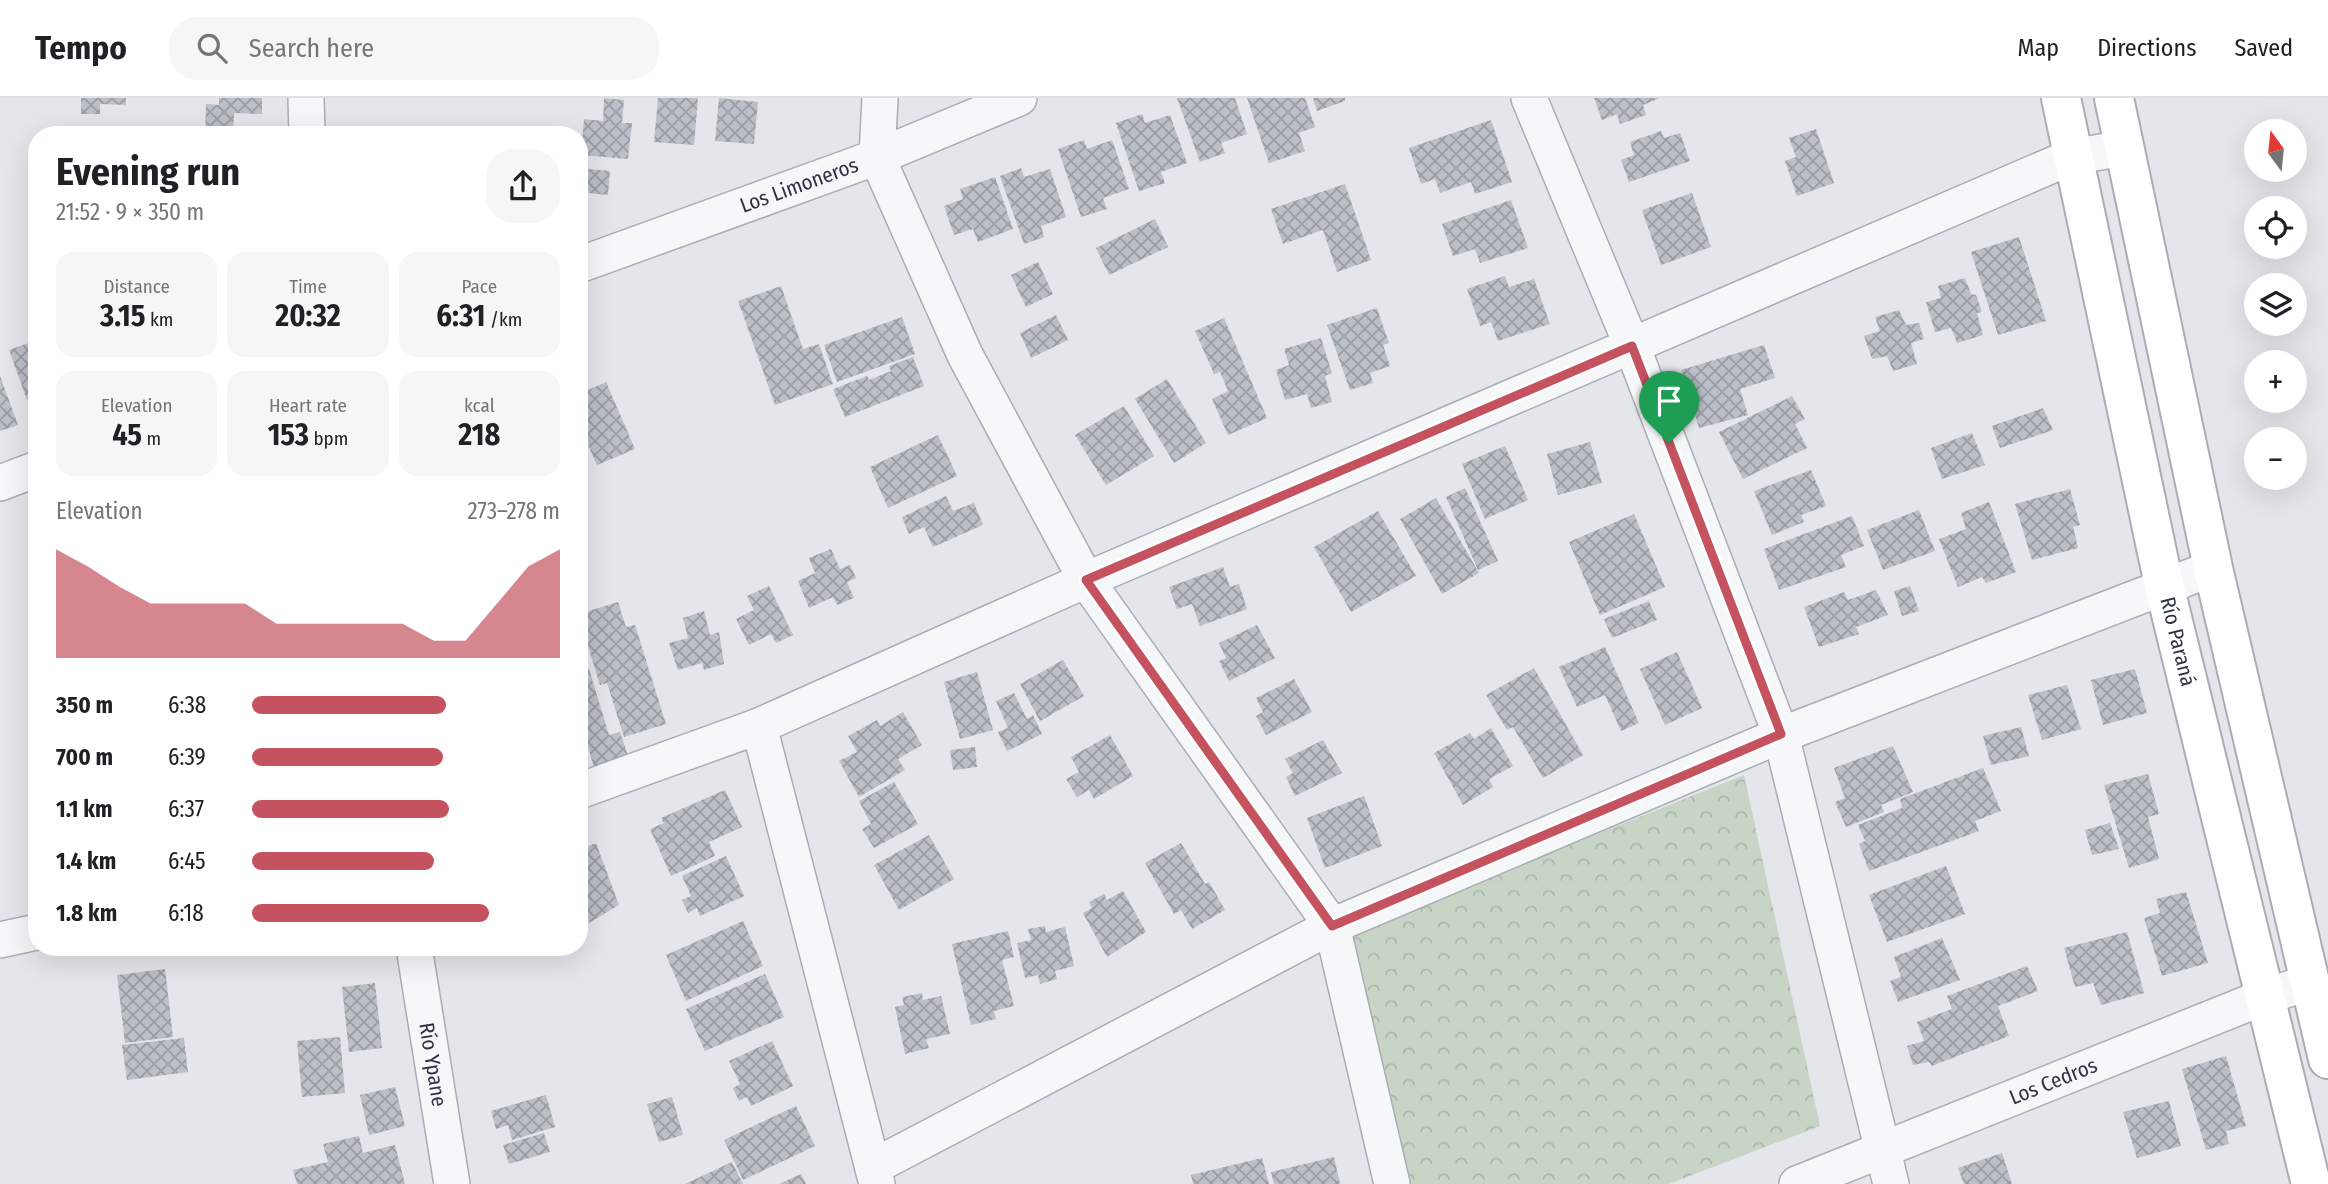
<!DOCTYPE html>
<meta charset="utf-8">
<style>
:root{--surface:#fff;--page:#f6f6f6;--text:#202124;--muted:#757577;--line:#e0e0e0;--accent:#c5535f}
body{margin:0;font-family:"Fira Sans Condensed",sans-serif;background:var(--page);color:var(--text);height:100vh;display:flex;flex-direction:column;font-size:26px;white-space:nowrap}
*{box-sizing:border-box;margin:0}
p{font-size:23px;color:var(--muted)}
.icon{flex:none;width:38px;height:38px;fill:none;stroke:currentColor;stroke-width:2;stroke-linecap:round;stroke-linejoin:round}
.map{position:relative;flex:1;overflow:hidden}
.side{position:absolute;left:28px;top:28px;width:560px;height:830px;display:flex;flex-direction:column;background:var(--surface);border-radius:28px;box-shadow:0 7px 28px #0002}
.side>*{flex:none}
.needle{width:46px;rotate:345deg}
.controls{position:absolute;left:2244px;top:21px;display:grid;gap:14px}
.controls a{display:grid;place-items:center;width:63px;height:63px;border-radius:50%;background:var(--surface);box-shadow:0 7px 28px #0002;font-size:35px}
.pin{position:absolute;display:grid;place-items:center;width:60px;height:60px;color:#fff;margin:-72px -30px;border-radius:50% 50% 50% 0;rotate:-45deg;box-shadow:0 0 7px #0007}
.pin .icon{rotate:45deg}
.round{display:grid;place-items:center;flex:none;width:74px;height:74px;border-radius:28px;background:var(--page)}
.headline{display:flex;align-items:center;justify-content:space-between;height:119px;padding:0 28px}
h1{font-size:38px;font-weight:700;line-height:52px}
.metrics{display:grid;grid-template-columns:repeat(3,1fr);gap:10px;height:119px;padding:7px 28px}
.metrics div{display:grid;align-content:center;border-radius:18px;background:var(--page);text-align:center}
.metrics b{font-size:30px;font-weight:700}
.metrics small{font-size:19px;font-weight:400}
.metrics p{font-size:19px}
.chart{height:196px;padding:14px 28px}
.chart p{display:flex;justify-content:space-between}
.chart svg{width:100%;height:126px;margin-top:7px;fill:var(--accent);opacity:.7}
ul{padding:0 28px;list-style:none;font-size:23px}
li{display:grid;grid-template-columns:112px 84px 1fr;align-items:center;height:52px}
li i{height:18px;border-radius:9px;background:var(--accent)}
header{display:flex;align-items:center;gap:42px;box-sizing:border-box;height:98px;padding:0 35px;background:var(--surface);border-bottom:2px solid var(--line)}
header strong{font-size:33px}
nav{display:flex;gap:38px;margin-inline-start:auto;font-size:24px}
.search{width:490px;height:63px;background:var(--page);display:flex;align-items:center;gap:18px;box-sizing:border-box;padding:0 24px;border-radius:28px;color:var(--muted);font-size:26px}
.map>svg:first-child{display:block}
.park{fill:url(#park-crowns)}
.building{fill:url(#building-cross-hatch)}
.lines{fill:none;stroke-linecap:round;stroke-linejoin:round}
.street-casing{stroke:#a9adb5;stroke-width:38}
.secondary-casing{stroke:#a9adb5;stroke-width:42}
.street{stroke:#f6f7f9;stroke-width:35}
.secondary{stroke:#fff;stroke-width:38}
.route-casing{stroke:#fff;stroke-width:14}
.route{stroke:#c5535f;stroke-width:9}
.labels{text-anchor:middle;stroke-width:7;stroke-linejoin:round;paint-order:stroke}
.street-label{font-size:21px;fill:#2c3342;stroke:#f3f5f8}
</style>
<header>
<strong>Tempo</strong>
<div class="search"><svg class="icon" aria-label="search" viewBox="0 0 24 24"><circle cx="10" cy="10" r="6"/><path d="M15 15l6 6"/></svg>Search here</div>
<nav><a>Map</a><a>Directions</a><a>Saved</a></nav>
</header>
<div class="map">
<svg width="2328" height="1086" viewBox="0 0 2328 1086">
<defs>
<pattern id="park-crowns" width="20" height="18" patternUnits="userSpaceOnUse" patternTransform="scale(1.75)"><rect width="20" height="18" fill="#c8d4c5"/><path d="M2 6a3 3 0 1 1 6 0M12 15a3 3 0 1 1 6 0" fill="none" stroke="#acb6aa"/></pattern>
<pattern id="building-cross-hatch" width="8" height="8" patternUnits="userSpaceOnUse" patternTransform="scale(1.75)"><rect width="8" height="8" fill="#bbbfc7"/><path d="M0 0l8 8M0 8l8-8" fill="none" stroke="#989ca3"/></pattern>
</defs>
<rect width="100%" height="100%" fill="#e4e6eb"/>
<path class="park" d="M1744 677 1820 1028 1669 1086H1377L1319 848Z"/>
<path class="building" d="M81 0H126V7L100 6V16H81Z
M219 0H262V16L234 15 233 37H205L206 6 219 7Z
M604 0 624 2 622 25H632L628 61 581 57 584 21 603 23Z
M658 0H698L694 47 654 44Z
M719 0 758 4 754 46 715 43Z
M1177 0H1235L1247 36 1221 45 1225 55 1200 64Z
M1247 0H1305L1315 29 1299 35 1305 53 1269 65Z
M1313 0H1345V3L1317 13Z
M1594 0H1660L1643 7 1646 17 1620 26 1617 16 1602 22Z
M1142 16 1145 25 1170 17 1187 65 1161 74 1165 85 1139 93 1116 25Z
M1491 22 1512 84 1475 96 1471 84 1440 95 1435 81 1421 86 1409 50Z
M1816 31 1834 85 1797 98 1785 63 1796 59 1789 40Z
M1661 33 1664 40 1680 35 1690 63 1629 84 1621 62 1634 57 1630 44Z
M1084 42 1087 51 1112 42 1129 91 1103 100 1107 111 1081 119 1058 51Z
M579 70 610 73 608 97 579 94Z
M1021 70 1024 79 1050 71 1066 119 1041 128 1044 139 1024 146 1000 78Z
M995 79 1013 131 978 144 973 131 954 137 944 108 963 101 960 91Z
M1345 86 1371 162 1337 174 1323 132 1283 146 1271 111Z
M1692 95 1711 149 1661 167 1642 112Z
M1511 102 1528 150 1480 165 1475 151 1453 158 1442 126Z
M1155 121 1168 149 1109 177 1096 150Z
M2019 139 2046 223 1998 237 1971 154Z
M1038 164 1053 196 1026 209 1011 177Z
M1505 178 1509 189 1534 181 1550 226 1498 243 1491 224 1480 228 1467 191Z
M1965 180 1971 196 1976 197 1982 214 1977 215 1983 237 1957 245 1951 230 1935 234 1926 204 1941 200 1938 188Z
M781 188 803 251 819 246 833 286 775 307 738 203Z
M1377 210 1389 245 1383 247 1390 268 1370 275 1373 285 1350 292 1327 227Z
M1899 212 1906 227 1919 225 1924 241 1911 245 1917 266 1893 273 1887 258 1872 261 1864 238 1880 233 1875 219Z
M1056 217 1068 242 1031 260 1020 235Z
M902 219 915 256 837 284 824 247Z
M1224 220 1267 320 1228 337 1212 301 1228 293 1220 274 1214 276 1195 233Z
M1321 240 1332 275 1325 278 1332 304 1311 310 1307 296 1285 302 1276 272 1289 267 1284 251Z
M37 242V298L27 302 9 252Z
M1764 247 1775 280 1740 291 1748 317 1699 330 1681 272Z
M913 259 924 288 845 319 833 291 867 278 869 282 891 273 889 268Z
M0 278 18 327 0 333Z
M1167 281 1206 345 1174 365 1135 301Z
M606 284 635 351 597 367 579 327V296Z
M1792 298 1805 321 1795 326 1807 350 1743 381 1719 334Z
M1124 308 1154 358 1106 387 1075 337Z
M2043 310 2053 332 2000 350 1992 328Z
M1972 335 1985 367 1942 381 1931 350Z
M938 337 957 378 888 410 870 369Z
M1590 344 1602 385 1558 397 1547 356Z
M1505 348 1528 402 1485 421 1462 366Z
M1811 372 1826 408 1801 417 1804 424 1772 437 1754 393Z
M1465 390 1498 463 1478 472 1446 399Z
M2070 391 2080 427 2073 429 2078 450 2032 462 2015 406Z
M946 398 953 413 974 405 983 427 933 449 924 429 909 436 902 419Z
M1436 400 1479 475 1442 496 1400 421Z
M1989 404 2016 474 1986 485 1982 479 1958 489 1939 441 1966 431 1961 415Z
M1919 412 1935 453 1883 472 1867 432Z
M1378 413 1416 478 1351 514 1314 449Z
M1634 416 1665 489 1600 517 1569 444Z
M1852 418 1864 448 1841 457 1846 469 1779 492 1764 451Z
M831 451 840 471 850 467 856 480 847 484 854 500 837 507 833 499 809 510 798 483 815 475 809 460Z
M1223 469 1230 489 1239 486 1247 511 1200 528 1192 506 1177 511 1169 489Z
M769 488 793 537 776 545 771 536 749 547 736 521 754 512 747 498Z
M1910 488 1919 513 1902 518 1894 493Z
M1876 492 1888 517 1856 529 1859 536 1819 549 1804 509 1844 494 1848 502Z
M1649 503 1657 522 1612 540 1604 521Z
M618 504 626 529 635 527 666 626 624 639 607 585 600 587 579 519V516Z
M704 513 710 537 719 534 724 566 704 572 702 565 678 572 669 545 688 540 683 520Z
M1257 527 1275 560 1229 583 1219 563 1226 560 1219 545Z
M1605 549 1639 625 1621 633 1605 597 1577 609 1559 569Z
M1677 554 1702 610 1665 627 1640 571Z
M1063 562 1084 598 1040 623 1020 586Z
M1534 570 1583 657 1543 680 1513 629 1507 632 1486 597Z
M589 571 609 637 620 634 629 661 595 672 588 649 579 652V574Z
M2135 571 2147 615 2103 627 2091 582Z
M977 574 993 632 960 641 944 584Z
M1294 581 1312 614 1266 637 1256 618 1263 614 1256 600Z
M2067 587 2081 631 2042 642 2028 597Z
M1014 595 1027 621 1033 617 1042 636 1007 653 998 634 1008 630 996 603Z
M903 614 922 647 898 661 905 672 859 699 839 663 857 654 848 638 877 622 880 628Z
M2021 629 2029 658 1991 667 1983 638Z
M1491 630 1513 668 1489 681 1493 689 1463 707 1434 655 1470 635 1474 641Z
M1110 637 1133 678 1094 701 1089 692 1077 699 1066 681 1079 674 1071 659Z
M1323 642 1342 675 1295 698 1286 679 1293 675 1285 661Z
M1893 648 1913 694 1881 707 1884 714 1846 729 1835 704 1845 700 1834 670Z
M975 649 977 669 953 672 950 652Z
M1983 670 2001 713 1975 723 1979 733 1869 773 1859 746 1865 743 1858 727 1902 710 1900 701Z
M2148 676 2159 716 2148 719 2159 761 2129 770 2104 687Z
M894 684 918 726 874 750 862 731 871 726 859 703Z
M725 692 742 729 709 744 715 758 671 778 650 731 664 725 661 720Z
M1364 698 1382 748 1325 770 1307 720Z
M2110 725 2119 751 2092 757 2085 732Z
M929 737 954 781 899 812 874 767Z
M596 745 619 807 589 825 579 785V752Z
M1181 745 1205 786 1209 784 1225 812 1192 831 1181 812 1174 816 1145 765Z
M726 758 744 798 700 818 697 810 688 815 682 802 691 798 682 778Z
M1946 768 1965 816 1887 844 1869 797Z
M1123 793 1146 834 1107 859 1083 815 1092 810 1089 804 1104 796 1107 802Z
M2186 794 2208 865 2162 878 2144 820 2160 815 2156 801Z
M743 823 763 868 686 903 666 857Z
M1045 828 1046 834 1065 829 1074 868 1055 873 1057 881 1040 886 1038 877 1025 880 1017 845 1031 842 1028 831Z
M1008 833 1014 859 1002 862 1014 908 994 913 996 921 971 927 952 846Z
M2127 834 2144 895 2101 907 2093 885 2075 889 2064 850Z
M1942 840 1960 882 1898 904 1890 883 1901 879 1894 859Z
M2027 868 2038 893 1998 908 2009 938 1932 968 1929 964 1913 967 1907 948 1924 943 1917 924 1952 911 1947 898Z
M165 871 173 939 125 945 117 877Z
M765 876 784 919 705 953 686 911Z
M375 885 382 950 349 954 342 889Z
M922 895 923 902 941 898 950 936 926 941 929 950 905 956 895 909 904 907 902 899Z
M340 939 345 995 302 999 297 943Z
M184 940 188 974 127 982 122 947Z
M772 943 793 988 751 1008 747 999 739 1003 733 990 740 986 729 963Z
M2226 958 2246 1028 2226 1033 2229 1046 2206 1052 2182 971Z
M395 989 405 1028 369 1037 360 997Z
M546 997 555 1029 512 1042 508 1027 496 1031 491 1013Z
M672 999 683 1037 659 1044 647 1006Z
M2169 1003 2181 1048 2137 1060 2123 1014Z
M796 1008 815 1048 743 1082 724 1042Z
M544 1035 550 1054 509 1066 503 1047Z
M359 1038 363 1055 395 1047 405 1086H297L293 1072 328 1064 323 1046Z
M2002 1055 2012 1086H1964L1958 1070Z
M1334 1059 1340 1086H1274L1271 1074Z
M1262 1060 1269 1086H1193L1191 1077Z
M732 1064 743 1086H685Z
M801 1076 806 1086H779Z"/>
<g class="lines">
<g class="street-casing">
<g id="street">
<path d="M306 0 307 37"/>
<path d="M880 0 877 59 965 257 1086 482 1332 828 1392 1086"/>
<path d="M1529 0 1632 248 1781 637 1891 1086"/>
<path id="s1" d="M579 167 877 59 1019 0"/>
<path d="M0 385 37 371"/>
<path d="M759 628 877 1086"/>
<path d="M579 693 759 628 1086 482 2071 59 2124 50"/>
<path d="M0 842 37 834"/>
<path id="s2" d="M414 849 452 1086"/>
<path d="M873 1069 1332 828 1781 637 2213 470"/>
<path id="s3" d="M1797 1086 2264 899 2310 884"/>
</g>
</g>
<g class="secondary-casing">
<g id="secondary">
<path id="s4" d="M2061 0 2164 487 2311 1086"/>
<path d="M2114 0 2213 470 2328 961"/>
</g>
</g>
<use href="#street" class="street"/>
<use href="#secondary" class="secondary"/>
</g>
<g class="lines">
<g class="route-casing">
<path id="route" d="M1632 248 1781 636 1332 828 1086 482Z"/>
</g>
<use href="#route" class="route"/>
</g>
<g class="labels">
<g class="street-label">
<text dy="7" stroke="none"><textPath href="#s1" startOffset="234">Los Limoneros</textPath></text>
<text dy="7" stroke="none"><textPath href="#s4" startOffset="556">Río Paraná</textPath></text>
<text dy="7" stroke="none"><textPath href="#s2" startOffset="119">Río Ypane</textPath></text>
<text dy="7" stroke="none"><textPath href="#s3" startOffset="276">Los Cedros</textPath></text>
</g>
</g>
</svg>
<div class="controls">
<a><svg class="needle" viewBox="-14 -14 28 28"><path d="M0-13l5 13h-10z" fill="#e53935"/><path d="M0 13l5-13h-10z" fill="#757577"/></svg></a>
<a><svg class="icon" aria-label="locate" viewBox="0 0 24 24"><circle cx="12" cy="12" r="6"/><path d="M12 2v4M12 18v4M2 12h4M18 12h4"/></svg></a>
<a><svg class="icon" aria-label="layers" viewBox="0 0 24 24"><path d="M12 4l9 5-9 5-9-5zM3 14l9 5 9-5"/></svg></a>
<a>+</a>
<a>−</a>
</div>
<div class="pin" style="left:1669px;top:345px;background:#1e9e55"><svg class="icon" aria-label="arrive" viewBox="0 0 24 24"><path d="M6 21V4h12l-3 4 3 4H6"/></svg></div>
<section class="side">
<div class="headline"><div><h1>Evening run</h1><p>21:52 · 9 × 350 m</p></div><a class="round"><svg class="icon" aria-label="share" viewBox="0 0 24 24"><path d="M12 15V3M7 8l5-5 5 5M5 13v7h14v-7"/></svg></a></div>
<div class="metrics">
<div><p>Distance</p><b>3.15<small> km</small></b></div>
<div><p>Time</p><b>20:32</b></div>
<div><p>Pace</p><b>6:31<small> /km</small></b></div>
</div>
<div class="metrics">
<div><p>Elevation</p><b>45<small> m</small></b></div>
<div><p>Heart rate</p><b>153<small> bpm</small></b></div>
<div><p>kcal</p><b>218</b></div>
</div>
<div class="chart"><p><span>Elevation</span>273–278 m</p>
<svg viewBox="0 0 160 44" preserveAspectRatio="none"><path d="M0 44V6L10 12L20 19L30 25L40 25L50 25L60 25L70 32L80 32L90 32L100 32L110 32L120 38L130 38L140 25L150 12L160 6V44z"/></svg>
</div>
<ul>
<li><b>350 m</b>6:38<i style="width:63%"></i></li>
<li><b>700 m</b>6:39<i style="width:62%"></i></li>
<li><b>1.1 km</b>6:37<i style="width:64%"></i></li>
<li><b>1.4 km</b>6:45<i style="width:59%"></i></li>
<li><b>1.8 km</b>6:18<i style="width:77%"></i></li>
</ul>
</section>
</div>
